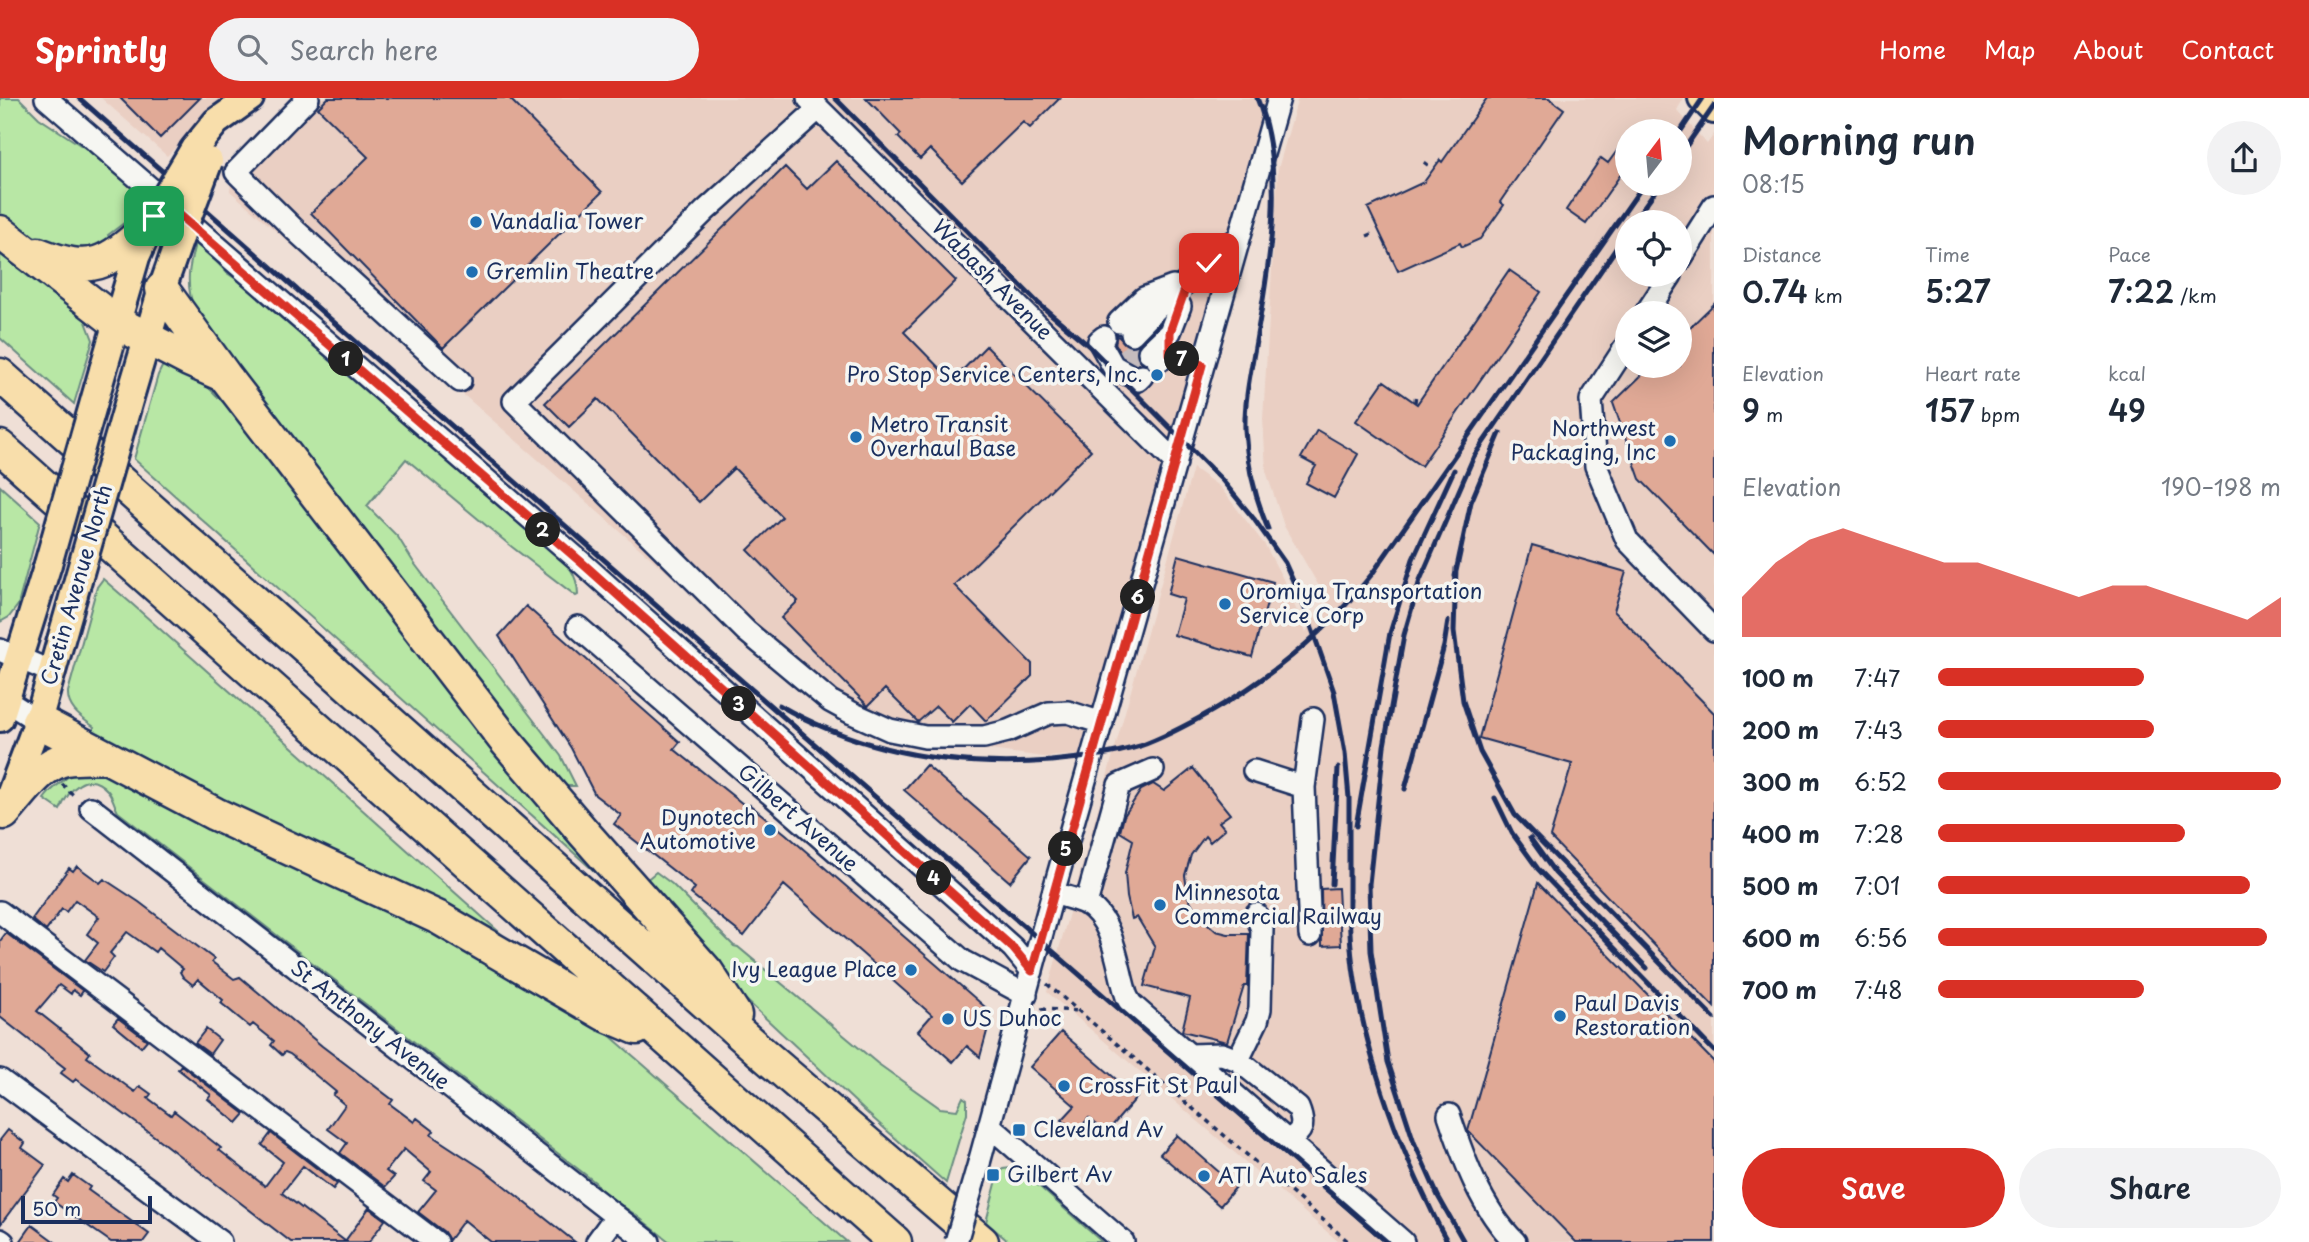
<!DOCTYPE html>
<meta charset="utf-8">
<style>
:root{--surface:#fff;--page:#f2f2f3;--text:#1f2937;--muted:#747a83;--accent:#d93025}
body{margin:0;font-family:"Playpen Sans",sans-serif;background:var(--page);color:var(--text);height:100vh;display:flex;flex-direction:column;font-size:26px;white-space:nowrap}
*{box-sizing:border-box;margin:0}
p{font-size:23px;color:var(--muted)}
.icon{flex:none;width:38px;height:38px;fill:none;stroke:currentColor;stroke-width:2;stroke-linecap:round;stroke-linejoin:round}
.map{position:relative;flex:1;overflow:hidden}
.sheet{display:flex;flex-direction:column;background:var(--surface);width:595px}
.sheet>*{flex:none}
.needle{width:46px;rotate:16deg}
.tools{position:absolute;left:1615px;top:21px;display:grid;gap:14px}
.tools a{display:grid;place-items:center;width:77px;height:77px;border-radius:50%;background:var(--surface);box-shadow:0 7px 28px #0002;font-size:35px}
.scale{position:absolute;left:21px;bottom:18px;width:131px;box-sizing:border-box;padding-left:7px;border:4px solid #1b2f5e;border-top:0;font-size:19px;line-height:24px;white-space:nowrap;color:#1b2f5e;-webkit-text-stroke:5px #f6f6f2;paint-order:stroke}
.pin{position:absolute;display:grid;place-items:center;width:60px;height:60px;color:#fff;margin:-30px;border-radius:14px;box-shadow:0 4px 10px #0006}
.km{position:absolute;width:35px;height:35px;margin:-18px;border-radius:50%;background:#222;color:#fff;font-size:19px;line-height:35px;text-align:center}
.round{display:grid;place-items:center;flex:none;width:74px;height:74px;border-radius:37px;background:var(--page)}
.overview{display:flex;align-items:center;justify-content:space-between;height:119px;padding:0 28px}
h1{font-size:38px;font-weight:600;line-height:52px}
.figures{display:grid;grid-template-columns:repeat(3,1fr);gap:10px;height:119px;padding:7px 28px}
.figures div{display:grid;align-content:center}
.figures b{font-size:30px;font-weight:600}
.figures small{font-size:19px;font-weight:400}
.figures p{font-size:19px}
.chart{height:196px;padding:14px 28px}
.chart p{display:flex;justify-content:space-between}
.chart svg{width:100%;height:126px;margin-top:7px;fill:var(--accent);opacity:.7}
.cta{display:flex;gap:14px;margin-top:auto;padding:14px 28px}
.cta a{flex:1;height:80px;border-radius:42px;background:var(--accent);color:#fff;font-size:28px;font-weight:600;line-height:80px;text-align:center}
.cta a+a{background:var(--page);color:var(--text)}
ul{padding:0 28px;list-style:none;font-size:23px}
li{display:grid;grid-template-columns:112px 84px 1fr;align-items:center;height:52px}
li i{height:18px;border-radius:9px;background:var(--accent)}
header{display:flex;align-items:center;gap:42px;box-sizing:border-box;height:98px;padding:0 35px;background:var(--accent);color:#fff}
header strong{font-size:33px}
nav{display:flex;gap:38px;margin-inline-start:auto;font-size:24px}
.search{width:490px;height:63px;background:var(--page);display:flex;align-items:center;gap:18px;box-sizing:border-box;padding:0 24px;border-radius:38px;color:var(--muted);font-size:26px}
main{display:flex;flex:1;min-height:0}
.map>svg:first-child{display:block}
.built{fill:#eacfc3;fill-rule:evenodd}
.green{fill:#b8e7a5;stroke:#6a8b82;stroke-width:2}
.building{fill:#e0a996;stroke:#1b2f5e;stroke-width:2}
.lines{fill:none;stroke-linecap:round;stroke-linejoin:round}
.minor-tunnel{stroke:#c5bcbe;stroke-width:21;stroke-dasharray:21 10;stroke-linecap:butt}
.minor-casing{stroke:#1b2f5e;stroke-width:26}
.major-casing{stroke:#1b2f5e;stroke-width:32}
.highway-casing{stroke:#1b2f5e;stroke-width:37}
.path{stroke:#1b2f5e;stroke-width:3.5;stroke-dasharray:5 5;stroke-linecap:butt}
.minor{stroke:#f6f6f2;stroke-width:21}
.major{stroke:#f8deab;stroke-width:26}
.highway{stroke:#f8deab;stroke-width:32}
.rail{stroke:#1b2f5e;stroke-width:5}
.minor-bridge-casing{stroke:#1b2f5e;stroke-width:26;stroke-linecap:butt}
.major-bridge-casing{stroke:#1b2f5e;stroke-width:32;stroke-linecap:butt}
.minor-bridge{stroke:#f6f6f2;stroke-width:21}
.major-bridge{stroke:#f8deab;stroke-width:26}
.route-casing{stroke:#fff;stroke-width:14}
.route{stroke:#d93025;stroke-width:9}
.poi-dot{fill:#1f6fb2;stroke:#f6f6f2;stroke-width:2.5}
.labels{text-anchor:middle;stroke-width:7;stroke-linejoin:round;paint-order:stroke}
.poi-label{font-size:21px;fill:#1b2f5e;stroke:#f6f6f2;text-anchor:start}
.street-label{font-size:21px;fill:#1b2f5e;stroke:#f6f6f2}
</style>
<header>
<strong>Sprintly</strong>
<div class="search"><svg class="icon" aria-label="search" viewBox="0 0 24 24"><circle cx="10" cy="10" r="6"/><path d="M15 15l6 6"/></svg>Search here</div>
<nav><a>Home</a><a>Map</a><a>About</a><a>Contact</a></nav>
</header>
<main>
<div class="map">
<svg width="1714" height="1144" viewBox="0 0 1714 1144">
<rect width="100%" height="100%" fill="#efdfd6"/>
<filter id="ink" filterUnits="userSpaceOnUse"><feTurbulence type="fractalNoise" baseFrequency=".0143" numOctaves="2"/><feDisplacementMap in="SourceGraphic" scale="14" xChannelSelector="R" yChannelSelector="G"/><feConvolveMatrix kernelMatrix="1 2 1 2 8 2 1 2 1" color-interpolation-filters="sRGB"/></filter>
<g filter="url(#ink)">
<path class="built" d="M101 0H225L167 58Z
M294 0H1267L1269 2 1079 657 1044 659 990 652 923 650 862 630 802 592 230 93 233 63Z
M1298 0H1684L1677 12 1707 46 1714 36V1144H1339L1047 894 1193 370 1220 389 1265 447 1283 481 1306 534 1327 502 1284 428 1266 373 1263 321 1278 71ZM1628 33H1680V86H1628ZM1628 124H1680V177H1628ZM1628 215H1680V268H1628Z"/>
<path class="green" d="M0 0H19L39 20 88 52 143 98 127 127 124 125 108 137 112 145 70 159 0 123Z
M196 142 227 175 253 192 547 445C563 461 578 473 578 497L576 498 512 449 406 361 367 408 398 439 414 465 561 658 576 688H567L564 692 194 210C185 185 189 168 196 142Z
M0 147 83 216 93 242 74 306 0 240Z
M163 267 168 270 172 267 202 283 226 307 462 613 606 776 602 780 134 361 158 277Z
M0 388 40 424 18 507 9 519 0 524Z
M103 481 132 506 517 850 177 679 93 633 94 629C82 620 67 611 68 594L97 489Z
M75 670 97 672 167 708 439 827 584 915 847 1144H670L633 1115 600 1093 596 1085 118 714C114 707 113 699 108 693 87 669 68 693 60 712L44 701C55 685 68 683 75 670Z
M656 774 672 786 734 848 738 849 877 965 940 1010 957 1012 963 999 967 1002V1015L946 1085 866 1014 714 872 639 788Z
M1011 1070 1023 1074 1102 1144H1009L986 1124 999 1074 1003 1071Z"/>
<path class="building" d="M120 0H200L160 40Z
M328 0H509L602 94 443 250 311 115 368 59 318 10Z
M866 0H1060L1030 30 1023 24 962 83 930 51 920 61 898 39 901 36Z
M1487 0H1549L1564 11 1500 104 1504 107 1480 141 1462 149 1460 145 1398 173 1368 110 1424 84 1440 62 1442 64Z
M1619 50 1628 56V66L1586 126 1566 112 1601 60 1608 65Z
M836 63 956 183 904 234 952 283 986 248 1091 352 954 487 1032 566V578L986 623 970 606 952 624 936 608 918 624 885 591 868 608 781 520 798 503 748 452 782 419 734 370 699 404 598 301 569 329 545 305 785 69 807 91Z
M1509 172 1541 194 1421 368 1356 323 1384 283 1417 306Z
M1714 206V457L1640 381 1613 305 1651 268H1680V239Z
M1117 237 1128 248 1138 247 1136 258 1143 265 1137 266 1123 258 1115 245Z
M1317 332 1358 356 1334 400 1306 385 1316 368 1301 360Z
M1532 447 1626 474 1614 513 1714 615V909L1550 739 1572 666 1479 640Z
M1178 457 1273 484 1252 559 1174 537 1184 501 1168 496Z
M526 508 680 644 674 651 748 710 750 707 786 736 992 915 980 959 967 948 953 964 918 933 932 917 784 787 744 838 691 796 695 790 614 726 621 717 595 697 571 650 499 538Z
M926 667 1031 758 1010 784 904 692Z
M1193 670 1230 716 1219 724 1225 731 1210 744 1205 738 1191 757 1185 777 1188 799 1199 818 1216 833 1228 836H1249L1247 888H1244L1227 944 1182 933 1190 900 1144 888 1155 849 1137 819 1132 821 1127 799 1125 775 1133 742 1120 734 1124 718 1141 692 1153 686 1164 693Z
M77 768 100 785 104 781 139 804 214 861 212 864 234 881 240 879 322 948 393 1002 390 1006 414 1024 417 1020 434 1033 431 1037 483 1071 575 1144H491L464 1122 449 1142 444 1134 418 1114 436 1092 424 1083 431 1074 404 1051 386 1073 394 1079 385 1089 340 1055 347 1045 328 1031 345 1007 333 997 336 994 290 956 285 954 282 957 271 947 274 943 253 926 250 929 221 905 223 902 198 881 193 887 183 879 180 874 183 871 158 850 155 854 127 834 110 855 114 859 103 874 85 862 98 845 87 836 99 819 75 802 66 814 62 811 46 833 32 821 69 770 73 773Z
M1538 785 1714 964V1144H1576L1468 1033Z
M1338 790 1341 847 1322 848 1321 791Z
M6 835 83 893 80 897 73 892 71 896 59 887 37 913 90 955 87 959 135 994 140 988 151 996 148 1000 171 1017 174 1013 187 1023 221 1050 219 1052 265 1088 283 1064 262 1047 271 1035 337 1086 333 1091 303 1068 282 1095 345 1143 369 1110 385 1122 369 1144H291L154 1038 76 981 73 984 61 975 65 970 0 919V843Z
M118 920 147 942 141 949 113 926Z
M206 931 220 942 210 956 195 945Z
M1061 934 1137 999 1106 1035 1089 1020 1076 1034 1062 1022 1075 1008 1030 969Z
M181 967 245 1016 237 1025 208 1001 211 997 178 971Z
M8 1032 25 1045 22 1050 45 1067 0 1127V1042Z
M1177 1037 1236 1089 1220 1108 1160 1056Z
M73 1077 90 1089 88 1092 149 1136 143 1144H111L54 1104 57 1100 53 1097 64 1081 68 1084Z
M32 1127 55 1144H20Z"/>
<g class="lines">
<path class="minor-tunnel" d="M1126 262 1141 246"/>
<g class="minor-casing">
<path id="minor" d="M46 0 581 464 1013 850 1032 873
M308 0 236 74 296 133 460 283
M808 0 1176 365
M818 11 705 113 514 303 746 533 830 603 852 615 890 632 925 639H984L1008 633 1049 615 1068 614 1102 625
M1680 162 1714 108
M1646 215 1671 177
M1119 224 1144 200 1173 189
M1132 236 1161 206 1239 139
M1104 239 1099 243 1113 268 1138 282 1142 278
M1628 245 1591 302 1596 368 1627 442 1714 532
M1149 254 1170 234 1180 208
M1158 263 1170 256 1202 267
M578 529 963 863 1026 897
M0 552 52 574
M0 599 38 623
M1254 673 1304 689
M91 710 649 1144
M1053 795C1063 798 1075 801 1085 805 1115 821 1117 870 1127 899L1131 906 1403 1144
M1086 806 1119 687 1153 672
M0 814 436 1144
M1310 837 1304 689 1313 621
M1190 957 1222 956 1238 962 1298 1010C1305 1027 1303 1034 1287 1043
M1238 962 1257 923 1260 911 1262 831 1256 816
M0 982 220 1144
M1449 1017C1464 1062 1481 1110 1515 1144
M990 1028 1123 1144
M979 1065 1053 795 1279 0
M0 1142 3 1144
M597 1144 616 1118"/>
</g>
<g class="major-casing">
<path id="major" d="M1702 0 1714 12
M194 51 216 24 250 0
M103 272 136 159 150 128
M130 299 162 191 181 137
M0 620 48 466
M6 708 38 623 74 496"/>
</g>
<g class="highway-casing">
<path id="highway" d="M0 134 116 224 189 262 223 277
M38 156C94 178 107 165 149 129
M162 191 225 278 504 641 584 735 707 874 735 917
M0 277 762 955 982 1144
M0 349 895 1144
M38 623 215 716 439 820 604 916 637 930
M4 715C21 697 40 666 66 661 78 659 92 660 105 659"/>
</g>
<path class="path" d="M1424 64 1428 67
M1367 138 1372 136
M1461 240 1462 241
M1415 304 1416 294
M62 686 73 697
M1047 886 1349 1144
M1041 911 1079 913"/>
<use href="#minor" class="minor"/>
<use href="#major" class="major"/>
<use href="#highway" class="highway"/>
<path class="rail" d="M79 0 734 576 1387 1144
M835 0 1039 206 1089 248 1222 382 1254 421 1285 465 1303 505 1334 594 1345 655 1349 700V808
M1257 0C1286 71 1270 164 1257 237 1252 268 1244 301 1245 332 1247 367 1255 399 1268 431
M1680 34 1703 0
M1680 57 1714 8
M1633 124 1660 86
M1456 470 1454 533 1463 603 1480 654 1515 717 1714 920
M1455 478 1471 404 1500 335
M779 607C862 655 956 670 1051 663 1081 660 1111 657 1140 648 1165 639 1189 626 1212 613 1275 577 1327 533 1372 476L1644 86
M1405 691 1444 548 1448 523
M1495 700 1512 735 1538 771 1714 953
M1356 728 1390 535 1413 461 1454 372
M1530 740 1555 775 1647 870
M1332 786 1338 670
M1350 801C1345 894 1385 1017 1426 1101 1433 1115 1439 1130 1448 1144
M1464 1144 1438 1098 1414 1044 1388 964 1371 853 1369 786 1384 648 1404 537 1420 482 1474 358 1628 133"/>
<g class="minor-bridge-casing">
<path id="minor-bridge" d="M956 1144 979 1065"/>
</g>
<g class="major-bridge-casing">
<path id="major-bridge" d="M154 118 194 51
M181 137 209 63
M48 466 103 272
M74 496 130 299"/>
</g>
<use href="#minor-bridge" class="minor-bridge"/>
<use href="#major-bridge" class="major-bridge"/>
</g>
</g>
<g class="lines" filter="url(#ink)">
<g class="route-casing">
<path id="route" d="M154 118 162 102 581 464 1013 850 1032 873 1202 267 1170 256V234L1188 183 1209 165"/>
</g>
<use href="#route" class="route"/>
</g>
<g class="poi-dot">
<circle cx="476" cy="124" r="7"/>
<circle cx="472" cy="174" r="7"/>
<circle cx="1157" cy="277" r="7"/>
<circle cx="856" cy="339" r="7"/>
<circle cx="1670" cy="343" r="7"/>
<circle cx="1225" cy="506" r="7"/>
<circle cx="770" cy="732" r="7"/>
<circle cx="1160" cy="807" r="7"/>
<circle cx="911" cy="872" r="7"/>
<circle cx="1560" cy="918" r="7"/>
<circle cx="948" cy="921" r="7"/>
<circle cx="1064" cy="988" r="7"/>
<rect x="1012" y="1025" width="14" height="14" rx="3.5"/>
<rect x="986" y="1070" width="14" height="14" rx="3.5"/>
<circle cx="1204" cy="1078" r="7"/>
</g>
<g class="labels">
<g class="poi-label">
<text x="490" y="131">Vandalia Tower</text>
<text x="486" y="181">Gremlin Theatre</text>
<text x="1143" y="284" text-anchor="end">Pro Stop Service Centers, Inc.</text>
<text x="870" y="334">Metro Transit<tspan x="870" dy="24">Overhaul Base</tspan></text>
<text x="1656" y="338" text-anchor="end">Northwest<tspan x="1656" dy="24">Packaging, Inc</tspan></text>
<text x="1239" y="501">Oromiya Transportation<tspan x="1239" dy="24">Service Corp</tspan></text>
<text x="756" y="727" text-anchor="end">Dynotech<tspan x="756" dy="24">Automotive</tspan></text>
<text x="1174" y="802">Minnesota<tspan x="1174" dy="24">Commercial Railway</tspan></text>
<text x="897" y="879" text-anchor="end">Ivy League Place</text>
<text x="1574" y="913">Paul Davis<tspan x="1574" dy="24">Restoration</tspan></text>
<text x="962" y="928">US Duhoc</text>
<text x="1078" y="995">CrossFit St Paul</text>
<text x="1033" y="1039">Cleveland Av</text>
<text x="1007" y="1084">Gilbert Av</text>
<text x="1218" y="1085">ATI Auto Sales</text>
</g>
<g class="street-label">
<text transform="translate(992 182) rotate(45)" y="7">Wabash Avenue</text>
<text transform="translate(77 487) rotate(-74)" y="7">Cretin Avenue North</text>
<text transform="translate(798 720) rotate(41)" y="7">Gilbert Avenue</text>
<text transform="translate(370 927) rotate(38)" y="7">St Anthony Avenue</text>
</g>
</g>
</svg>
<div class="tools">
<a><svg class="needle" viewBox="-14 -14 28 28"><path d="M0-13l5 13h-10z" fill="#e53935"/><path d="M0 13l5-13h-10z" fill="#747a83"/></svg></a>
<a><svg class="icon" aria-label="locate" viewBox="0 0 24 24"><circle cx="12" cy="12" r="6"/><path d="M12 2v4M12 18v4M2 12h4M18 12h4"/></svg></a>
<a><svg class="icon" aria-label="layers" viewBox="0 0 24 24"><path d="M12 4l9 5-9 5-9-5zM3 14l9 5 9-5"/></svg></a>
</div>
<div class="scale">50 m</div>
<div class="pin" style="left:154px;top:118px;background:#1e9e55"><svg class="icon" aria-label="arrive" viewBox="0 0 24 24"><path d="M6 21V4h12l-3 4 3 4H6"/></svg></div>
<div class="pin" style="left:1209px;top:165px;background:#d93025"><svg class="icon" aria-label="check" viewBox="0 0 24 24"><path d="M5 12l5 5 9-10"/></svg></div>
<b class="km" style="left:346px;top:261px">1</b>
<b class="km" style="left:543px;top:432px">2</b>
<b class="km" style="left:739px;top:606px">3</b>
<b class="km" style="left:934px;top:780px">4</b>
<b class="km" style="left:1066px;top:751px">5</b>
<b class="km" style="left:1138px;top:499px">6</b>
<b class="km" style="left:1182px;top:261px">7</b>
</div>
<section class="sheet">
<div class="overview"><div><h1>Morning run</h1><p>08:15</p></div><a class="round"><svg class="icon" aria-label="share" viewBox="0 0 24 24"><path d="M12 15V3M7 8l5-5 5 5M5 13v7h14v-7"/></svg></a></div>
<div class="figures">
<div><p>Distance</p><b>0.74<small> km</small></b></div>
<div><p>Time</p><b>5:27</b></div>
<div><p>Pace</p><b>7:22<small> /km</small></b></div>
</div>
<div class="figures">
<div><p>Elevation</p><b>9<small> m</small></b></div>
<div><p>Heart rate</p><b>157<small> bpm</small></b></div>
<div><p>kcal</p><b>49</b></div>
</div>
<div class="chart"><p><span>Elevation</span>190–198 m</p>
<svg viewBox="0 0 160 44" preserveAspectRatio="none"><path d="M0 44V30L10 18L20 10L30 6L40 10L50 14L60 18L70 18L80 22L90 26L100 30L110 26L120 26L130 30L140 34L150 38L160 30V44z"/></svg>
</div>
<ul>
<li><b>100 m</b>7:47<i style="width:60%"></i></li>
<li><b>200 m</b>7:43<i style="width:63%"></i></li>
<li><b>300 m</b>6:52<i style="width:100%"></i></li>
<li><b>400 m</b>7:28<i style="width:72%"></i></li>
<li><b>500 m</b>7:01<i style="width:91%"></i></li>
<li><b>600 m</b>6:56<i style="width:96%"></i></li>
<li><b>700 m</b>7:48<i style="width:60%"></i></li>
</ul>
<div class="cta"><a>Save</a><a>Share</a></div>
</section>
</main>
